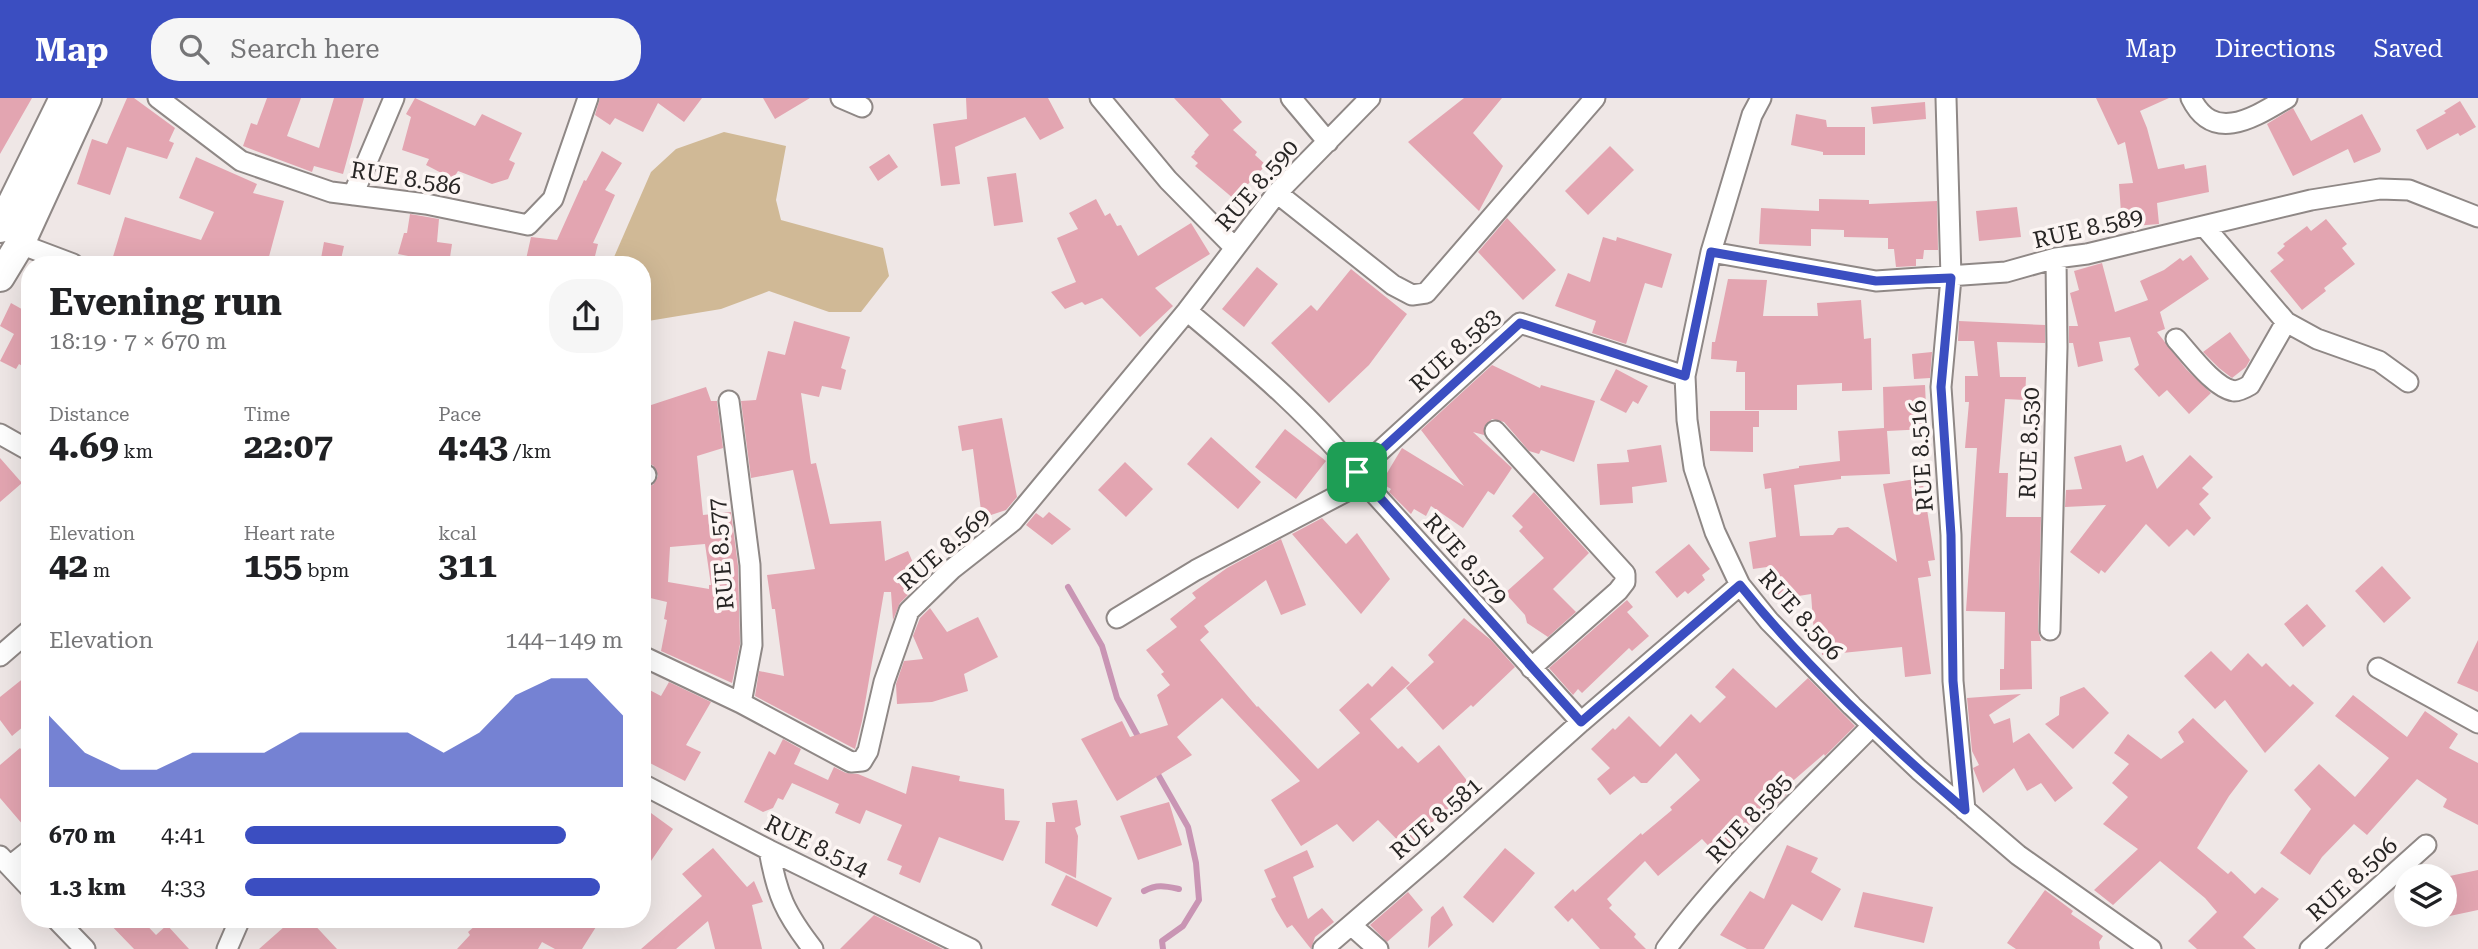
<!DOCTYPE html>
<meta charset="utf-8">
<style>
:root{--surface:#fff;--page:#f6f6f6;--text:#202124;--muted:#757577;--accent:#3b4ec1}
body{margin:0;font-family:"Roboto Serif",serif;background:var(--page);color:var(--text);height:100vh;display:flex;flex-direction:column;font-size:26px;white-space:nowrap}
*{box-sizing:border-box;margin:0}
p{font-size:23px;color:var(--muted)}
.icon{flex:none;width:38px;height:38px;fill:none;stroke:currentColor;stroke-width:2;stroke-linecap:round;stroke-linejoin:round}
.map{position:relative;flex:1;overflow:hidden}
.details{position:absolute;left:21px;top:158px;width:630px;height:672px;display:flex;flex-direction:column;background:var(--surface);border-radius:28px;box-shadow:0 7px 28px #0002}
.details>*{flex:none}
.controls{position:absolute;left:2394px;top:766px;display:grid;gap:14px}
.controls a{display:grid;place-items:center;width:63px;height:63px;border-radius:50%;background:var(--surface);box-shadow:0 7px 28px #0002;font-size:35px}
.pin{position:absolute;display:grid;place-items:center;width:60px;height:60px;color:#fff;margin:-30px;border-radius:14px;box-shadow:0 4px 10px #0006}
.round{display:grid;place-items:center;flex:none;width:74px;height:74px;border-radius:28px;background:var(--page)}
.headline{display:flex;align-items:center;justify-content:space-between;height:119px;padding:0 28px}
h1{font-size:38px;font-weight:700;line-height:52px}
.metrics{display:grid;grid-template-columns:repeat(3,1fr);gap:10px;height:119px;padding:7px 28px}
.metrics div{display:grid;align-content:center}
.metrics b{font-size:35px;font-weight:700}
.metrics small{font-size:19px;font-weight:400}
.metrics p{font-size:19px}
.chart{height:196px;padding:14px 28px}
.chart p{display:flex;justify-content:space-between}
.chart svg{width:100%;height:126px;margin-top:7px;fill:var(--accent);opacity:.7}
ul{padding:0 28px;list-style:none;font-size:23px}
li{display:grid;grid-template-columns:112px 84px 1fr;align-items:center;height:52px}
li i{height:18px;border-radius:9px;background:var(--accent)}
header{display:flex;align-items:center;gap:42px;box-sizing:border-box;height:98px;padding:0 35px;background:var(--accent);color:#fff}
header strong{font-size:33px}
nav{display:flex;gap:38px;margin-inline-start:auto;font-size:24px}
.search{width:490px;height:63px;background:var(--page);display:flex;align-items:center;gap:18px;box-sizing:border-box;padding:0 24px;border-radius:28px;color:var(--muted);font-size:26px}
.map>svg:first-child{display:block}
.green{fill:#d0b996}
.lines{fill:none;stroke-linecap:round;stroke-linejoin:round}
.stream{stroke:#c995b4;stroke-width:6}
.building{fill:#e3a5b1;fill-rule:evenodd}
.minor-casing{stroke:#8f8886;stroke-width:23}
.secondary-casing{stroke:#8f8886;stroke-width:32}
.minor{stroke:#fff;stroke-width:19}
.secondary{stroke:#fff;stroke-width:28}
.route-casing{stroke:#fff;stroke-width:14}
.route{stroke:#3b4ec1;stroke-width:9}
.labels{text-anchor:middle;stroke-width:7;stroke-linejoin:round;paint-order:stroke}
.street-label{font-size:23px;fill:#272524;stroke:#fcf5f3}
</style>
<header>
<strong>Map</strong>
<div class="search"><svg class="icon" aria-label="search" viewBox="0 0 24 24"><circle cx="10" cy="10" r="6"/><path d="M15 15l6 6"/></svg>Search here</div>
<nav><a>Map</a><a>Directions</a><a>Saved</a></nav>
</header>
<div class="map">
<svg width="2478" height="851" viewBox="0 0 2478 851">
<rect width="100%" height="100%" fill="#efe7e6"/>
<path class="green" d="M724 34 786 48 776 102 781 122 883 150 889 178 861 214H829L769 193 721 211 642 224V166H611L651 74 676 51Z"/>
<g class="lines">
<path class="stream" d="M1068 489 1102 548 1117 600 1140 642
M1156 673 1188 729 1196 765 1199 802 1183 828 1162 843 1163 851
M1144 793C1157 786 1165 788 1179 791"/>
</g>
<path class="building" d="M0 0H32L0 56Z
M127 0H134L175 30 169 43 174 45 167 61 127 49 110 97 77 86 92 41 107 46Z
M267 0H301L287 38 319 50 334 0H364L343 76 314 68 312 74 243 48 251 25 257 27Z
M415 0 475 28 482 16 522 35 509 62 515 65 508 81 492 86 458 73 453 81 426 67 429 61 402 52 411 19 406 16Z
M600 0H702L684 24 658 5 643 34 615 20 610 27 595 17Z
M763 0H810L775 21Z
M966 0H1048L1064 30 1040 42 1025 19 955 49 960 86 941 88 933 26 967 21Z
M1174 0H1220L1242 24 1233 32 1257 54 1255 57 1266 67 1234 101 1195 68 1198 65 1191 59 1195 55 1194 54 1209 37Z
M1464 0H1502L1473 35 1503 68 1479 113 1408 44Z
M2096 0H2169L2140 13 2147 30 2158 71 2184 66 2185 71 2206 67 2209 94 2157 105 2159 126 2122 129 2119 86 2133 85 2125 44 2118 47Z
M2460 3 2476 29 2460 38 2458 35 2427 52 2416 32 2446 15 2444 13Z
M1925 4 1926 21 1873 26 1871 9Z
M2293 10 2311 43 2362 16 2381 51 2380 54 2354 65 2348 51 2293 78 2267 26Z
M1796 16 1826 22 1827 29H1865V57H1823V54L1791 47Z
M1610 48 1634 72 1588 117 1565 93Z
M602 53 622 65 605 92 615 97 593 145 598 146 593 166H525L531 139 557 142 584 82 586 83Z
M889 56 898 69 878 83 869 69Z
M196 59 257 86 253 95 284 103 267 166H126L112 162 125 119 201 142 214 114 179 100Z
M1016 75 1023 124 994 128 987 79Z
M1096 101 1105 118 1110 115 1117 128 1121 127 1138 158 1191 125 1210 156 1155 190 1173 208 1140 239 1102 200 1085 207 1082 204 1065 211 1051 194 1076 184 1057 140 1078 131 1069 115Z
M1819 101 1869 102V106L1937 103 1938 152H1924L1923 161H1916V168L1896 169 1894 151H1888V140L1844 139V132L1811 131V148L1759 146 1761 110 1819 113Z
M2017 109 2021 139 1979 143 1976 113Z
M410 116 439 121 437 144 452 146 449 166 398 156 404 135H407Z
M1507 120 1556 172 1523 202 1478 154Z
M2326 121 2347 146 2342 150 2355 166 2324 190 2326 193 2302 212 2270 173 2284 162 2277 155 2285 148 2283 146 2307 128 2311 133Z
M1603 139 1616 143 1617 139 1672 156 1662 190 1645 185 1626 246 1592 235 1596 223 1555 208 1568 175 1590 184Z
M324 144 344 148 340 166H320Z
M2191 157 2209 181 2160 214 2165 231 2157 234 2186 271 2211 295 2189 316 2167 292 2159 299 2134 271 2139 267 2130 239 2099 244 2103 263 2078 269 2073 245H2069V228H2078L2070 195 2079 192 2074 173 2102 165 2115 214 2148 202 2140 183 2164 172 2180 160 2183 163Z
M1257 169 1278 186 1244 229 1222 211Z
M1351 171 1407 216 1369 267 1329 305 1271 245 1311 207 1317 213Z
M1728 181 1767 182 1763 218H1818L1817 205 1861 202 1864 241 1871 240 1872 292 1842 293V285L1797 287V312H1745V274H1736L1737 263 1711 261 1712 244H1715Z
M11 205 27 214 30 209V257L24 269 19 266 16 271 0 263 14 236 0 228Z
M794 223 850 239 841 270 846 272 841 292 822 288 819 299 801 295 811 366 816 365 830 426 881 423 885 463 908 453 919 479 910 483 915 490 900 505 893 522 891 494H884L862 623 855 651 755 598 759 573 784 578 775 511H772L767 477 815 471 793 372 751 380 741 303 756 302 768 253 785 257Z
M1959 223 2045 227V245L1997 244 2000 279H2026L2025 302 2005 301 1999 375H2008L2006 419H2041L2038 532 2041 543H2031L2032 591 2000 592V571H2004L2005 514 1966 513 1977 350H1965L1969 304H1965V278H1978L1974 243H1958Z
M2230 234 2250 262 2246 269 2232 280 2219 270 2203 254Z
M1932 254 1930 280 1914 281 1912 256Z
M1492 267 1540 290 1541 287 1595 303 1574 364 1541 352 1539 356 1529 353 1504 324 1492 321 1484 329V337L1473 334 1512 370 1494 397 1488 393 1463 430 1431 408 1426 418 1414 411 1411 416 1389 394 1391 391 1381 385 1402 350 1464 388 1421 332Z
M1616 271 1648 288 1638 306 1633 303 1626 315 1600 302Z
M1925 287 1927 331 1887 333 1890 376 1841 378V381L1794 387 1800 438 1833 437 1838 430 1848 429 1897 464 1883 386 1922 380 1935 462 1928 463 1931 478 1918 480 1931 576 1905 579 1902 549 1822 557 1820 535 1814 536 1811 496 1773 502 1767 469 1753 471 1749 444 1776 439 1771 390 1765 391 1763 376 1799 370V368L1840 363 1838 333 1884 330 1883 289Z
M706 289 711 303H717L723 350 697 358 703 417 731 414 738 468 740 546 732 585 661 553 667 522 664 521 667 504 642 498V389L653 387 658 378 653 367 642 365V310ZM705 446 711 487H709V491L668 484 670 449Z
M1710 313H1759V329H1753V354L1710 353Z
M1002 320 1017 399 1006 412 982 420 973 351 962 353 958 328Z
M1285 331 1326 363 1296 401 1255 369Z
M1211 339 1261 384 1238 411 1187 366Z
M1661 347 1667 384 1632 389 1633 405 1600 407 1597 366 1629 364 1627 352Z
M2121 347 2126 364 2143 357 2157 391 2190 357 2213 379 2202 390 2209 396 2199 406 2211 420 2194 438 2187 431 2169 449 2146 426 2105 475 2101 472 2099 476 2070 454 2106 407 2065 409 2066 392 2082 391 2074 359Z
M0 360 22 385 0 404Z
M1125 364 1153 391 1126 419 1098 392Z
M1534 394 1589 455 1553 491 1576 514 1548 539 1527 525 1525 517 1505 495 1544 460 1519 433 1523 429 1512 418Z
M1049 414 1071 431 1052 447 1026 427 1036 415 1043 420Z
M1322 420 1346 446 1357 435 1390 481 1361 516 1292 436Z
M1281 441 1306 507 1281 517 1266 482 1204 528 1209 534 1200 542 1257 609 1258 608 1318 671 1360 635 1339 612 1368 585 1372 589 1392 568 1410 585 1370 621 1398 651 1402 648 1418 665 1439 647 1476 694 1453 714 1449 710 1424 731 1429 737 1409 754 1378 722 1353 744 1337 726 1301 748 1271 702 1300 683 1222 600 1177 639 1192 657 1117 703 1081 641 1122 623 1130 639 1168 627 1157 597 1170 587 1161 576 1164 574 1146 552 1177 529 1170 521 1196 500 1192 495 1227 470Z
M1689 446 1710 471 1702 477 1705 482 1688 496 1685 493 1677 500 1655 474Z
M2382 468 2411 500 2384 525 2355 493Z
M1627 502 1633 509 1627 514 1649 538 1632 553 1629 550 1582 595 1578 591 1573 597 1549 570Z
M2307 506 2326 528 2303 549 2284 526Z
M930 510 947 534 978 519 998 559 964 576 968 593 932 604 897 606 896 586 904 563 923 561 913 538 920 520Z
M1464 520 1491 542 1515 569 1473 609 1471 607 1443 632 1406 590 1434 564 1428 557Z
M2478 542V594L2457 585Z
M2211 553 2231 573 2248 555 2262 569 2266 565 2290 589 2293 586 2314 605 2265 655 2225 602 2215 611 2184 578Z
M1733 570 1776 610 1808 580 1855 628 1825 658 1824 656 1787 688 1791 692 1774 709 1770 705 1719 759 1702 741 1658 778 1645 763 1607 801 1612 807 1609 810 1636 836 1634 839 1646 851H1600L1572 820 1568 824 1554 809 1573 791 1575 794 1641 735 1642 737 1672 712 1670 709 1700 682 1676 655 1647 685H1641L1634 678 1610 697 1597 681 1610 670 1591 651 1613 630 1615 632 1629 618 1660 649 1691 616 1700 625 1726 599 1715 589Z
M30 575V623L12 638 0 622V599Z
M669 584 711 604 686 647 701 654 685 683 642 661V588L661 598Z
M2084 589 2109 615 2073 651 2045 626 2059 617 2060 599Z
M2021 596 1989 617 1994 626 2010 620 2013 645 2029 635 2073 690 2055 704 2041 685 2027 693 2014 670 1983 695 1973 670 1979 667 1972 653 1967 600Z
M2353 597 2407 639 2425 613 2458 636 2449 650 2478 665V727L2443 709 2447 701 2417 681 2367 737 2354 726 2322 759 2310 777 2280 755 2311 711 2294 692 2319 666 2355 699 2389 660 2335 618Z
M2193 620 2248 673 2229 698 2197 750 2228 776 2231 773 2255 796 2262 789 2279 801 2243 839 2256 851H2197L2188 843 2217 814 2205 800 2160 763 2113 807 2094 792 2138 751 2103 726 2128 699 2112 685 2129 666 2114 655 2128 636 2161 661 2184 644 2178 634Z
M783 641 801 651 794 666 828 682 834 669 846 675 858 676 906 696 912 668 960 678 959 683 1004 691 1005 722 1020 723 1003 763 939 739 920 785 899 776 902 768 887 762 902 727 866 712 860 726 835 715 839 706 792 685 783 702 778 700 773 710 763 714 744 704 769 653 775 657Z
M20 650 30 662V735L0 700V667Z
M1077 702 1081 727 1075 730 1078 738 1076 780 1045 765 1046 724H1055L1052 705Z
M1169 704 1182 747 1138 762 1120 718Z
M642 713 649 718 651 715 673 731 642 776Z
M1787 747 1818 760 1811 774 1841 791 1822 823 1792 806 1764 851H1747L1720 837 1750 793 1764 801Z
M713 750 747 789 754 783 763 804 752 807 762 851H715L708 823 676 851H641L702 798 682 776Z
M1505 750 1535 775 1493 825 1463 799Z
M1307 752 1314 769 1293 779 1308 821 1322 810 1334 824 1315 839 1311 851 1292 827 1287 830 1276 812 1271 801 1276 799 1264 772Z
M2478 772V812L2445 819V779Z
M1066 777 1112 800 1097 829 1051 807Z
M2045 792 2073 813 2071 816 2103 838 2099 844 2100 851H2016L2007 845Z
M1408 794 1423 812 1387 844 1370 827Z
M1863 794 1933 809 1924 845 1854 829Z
M1443 808 1453 827 1428 850 1431 819Z
M874 817 894 827 943 851H840Z
M105 821H141L156 837 167 827 189 851H134Z
M293 821H309L337 851H259Z
M483 821H601L582 851H555L542 844 538 851H457L470 837 468 834Z"/>
<g class="lines">
<g class="minor-casing">
<path id="minor" d="M158 0 241 63 331 94 426 106 528 127 553 101 588 0
M841 0 862 9
M1100 0 1168 82 1235 150
M1291 0 1328 44
M1761 0 1752 17 1711 154 1685 278 1687 322 1694 370 1715 434 1740 487 1769 523 1852 608 1919 672 2018 757 2151 851
M1946 0 1951 180 1941 289 1951 437 1953 583 1965 712
M2191 0C2214 47 2256 18 2287 0
M1277 95 1393 187 1412 197 1426 195 1595 0
M353 97 394 0
M2204 128 2286 224 2317 241 2379 263 2408 284
M20 146 73 166
M1711 154 1876 183 2006 174 2056 160 2087 156 2311 102 2380 91 2409 92 2478 119
M1187 213C1250 266 1313 318 1364 384
M2176 241C2189 255 2214 290 2234 293 2240 293 2245 290 2250 287L2286 224
M729 303 750 467 752 547 741 605
M1495 333 1625 476V484L1618 493 1531 570
M0 336 30 353
M1357 374 1520 225 1685 278
M642 377H646
M1117 520 1196 472 1364 384 1581 624 1740 487
M2050 532 2057 249 2056 160
M0 558 30 532
M642 558 741 605 851 664 862 663 868 653 884 584 909 513 952 471 1013 423 1187 213 1277 95 1370 0
M2378 570 2478 625
M642 686 769 752 971 851
M769 752C777 797 785 815 813 851
M0 758 30 790
M10 768 30 752
M56 821 85 851
M1351 827 1378 851
M227 851 240 821
M1323 851 1438 752 1581 624
M1666 851C1726 770 1802 699 1872 628
M2310 851 2426 747"/>
</g>
<g class="secondary-casing">
<path id="secondary" d="M0 130 64 0
M0 179 20 146 87 0"/>
</g>
<use href="#minor" class="minor"/>
<use href="#secondary" class="secondary"/>
</g>
<g class="lines">
<g class="route-casing">
<path id="route" d="M1711 154 1876 183 1951 180 1941 289 1951 437 1953 583 1965 712C1885 643 1806 569 1740 487L1581 624 1357 374 1520 225 1685 278Z"/>
</g>
<use href="#route" class="route"/>
</g>
<g class="labels">
<g class="street-label">
<text transform="translate(406 80) rotate(9)" y="8">RUE 8.586</text>
<text transform="translate(1257 87) rotate(-49)" y="8">RUE 8.590</text>
<text transform="translate(2088 130) rotate(-13)" y="8">RUE 8.589</text>
<text transform="translate(1455 252) rotate(-42)" y="8">RUE 8.583</text>
<text transform="translate(2029 345) rotate(-88)" y="8">RUE 8.530</text>
<text transform="translate(1921 358) rotate(-94)" y="8">RUE 8.516</text>
<text transform="translate(944 451) rotate(-41)" y="8">RUE 8.569</text>
<text transform="translate(721 456) rotate(-95)" y="8">RUE 8.577</text>
<text transform="translate(1466 461) rotate(48)" y="8">RUE 8.579</text>
<text transform="translate(1801 517) rotate(48)" y="8">RUE 8.506</text>
<text transform="translate(1436 720) rotate(-41)" y="8">RUE 8.581</text>
<text transform="translate(1749 720) rotate(-47)" y="8">RUE 8.585</text>
<text transform="translate(817 748) rotate(26)" y="8">RUE 8.514</text>
<text transform="translate(2352 781) rotate(-42)" y="8">RUE 8.506</text>
</g>
</g>
</svg>
<div class="controls">
<a><svg class="icon" aria-label="layers" viewBox="0 0 24 24"><path d="M12 4l9 5-9 5-9-5zM3 14l9 5 9-5"/></svg></a>
</div>
<div class="pin" style="left:1357px;top:374px;background:#1e9e55"><svg class="icon" aria-label="arrive" viewBox="0 0 24 24"><path d="M6 21V4h12l-3 4 3 4H6"/></svg></div>
<section class="details">
<div class="headline"><div><h1>Evening run</h1><p>18:19 · 7 × 670 m</p></div><a class="round"><svg class="icon" aria-label="share" viewBox="0 0 24 24"><path d="M12 15V3M7 8l5-5 5 5M5 13v7h14v-7"/></svg></a></div>
<div class="metrics">
<div><p>Distance</p><b>4.69<small> km</small></b></div>
<div><p>Time</p><b>22:07</b></div>
<div><p>Pace</p><b>4:43<small> /km</small></b></div>
</div>
<div class="metrics">
<div><p>Elevation</p><b>42<small> m</small></b></div>
<div><p>Heart rate</p><b>155<small> bpm</small></b></div>
<div><p>kcal</p><b>311</b></div>
</div>
<div class="chart"><p><span>Elevation</span>144–149 m</p>
<svg viewBox="0 0 160 44" preserveAspectRatio="none"><path d="M0 44V19L10 32L20 38L30 38L40 32L50 32L60 32L70 25L80 25L90 25L100 25L110 32L120 25L130 12L140 6L150 6L160 19V44z"/></svg>
</div>
<ul>
<li><b>670 m</b>4:41<i style="width:85%"></i></li>
<li><b>1.3 km</b>4:33<i style="width:94%"></i></li>
</ul>
</section>
</div>
